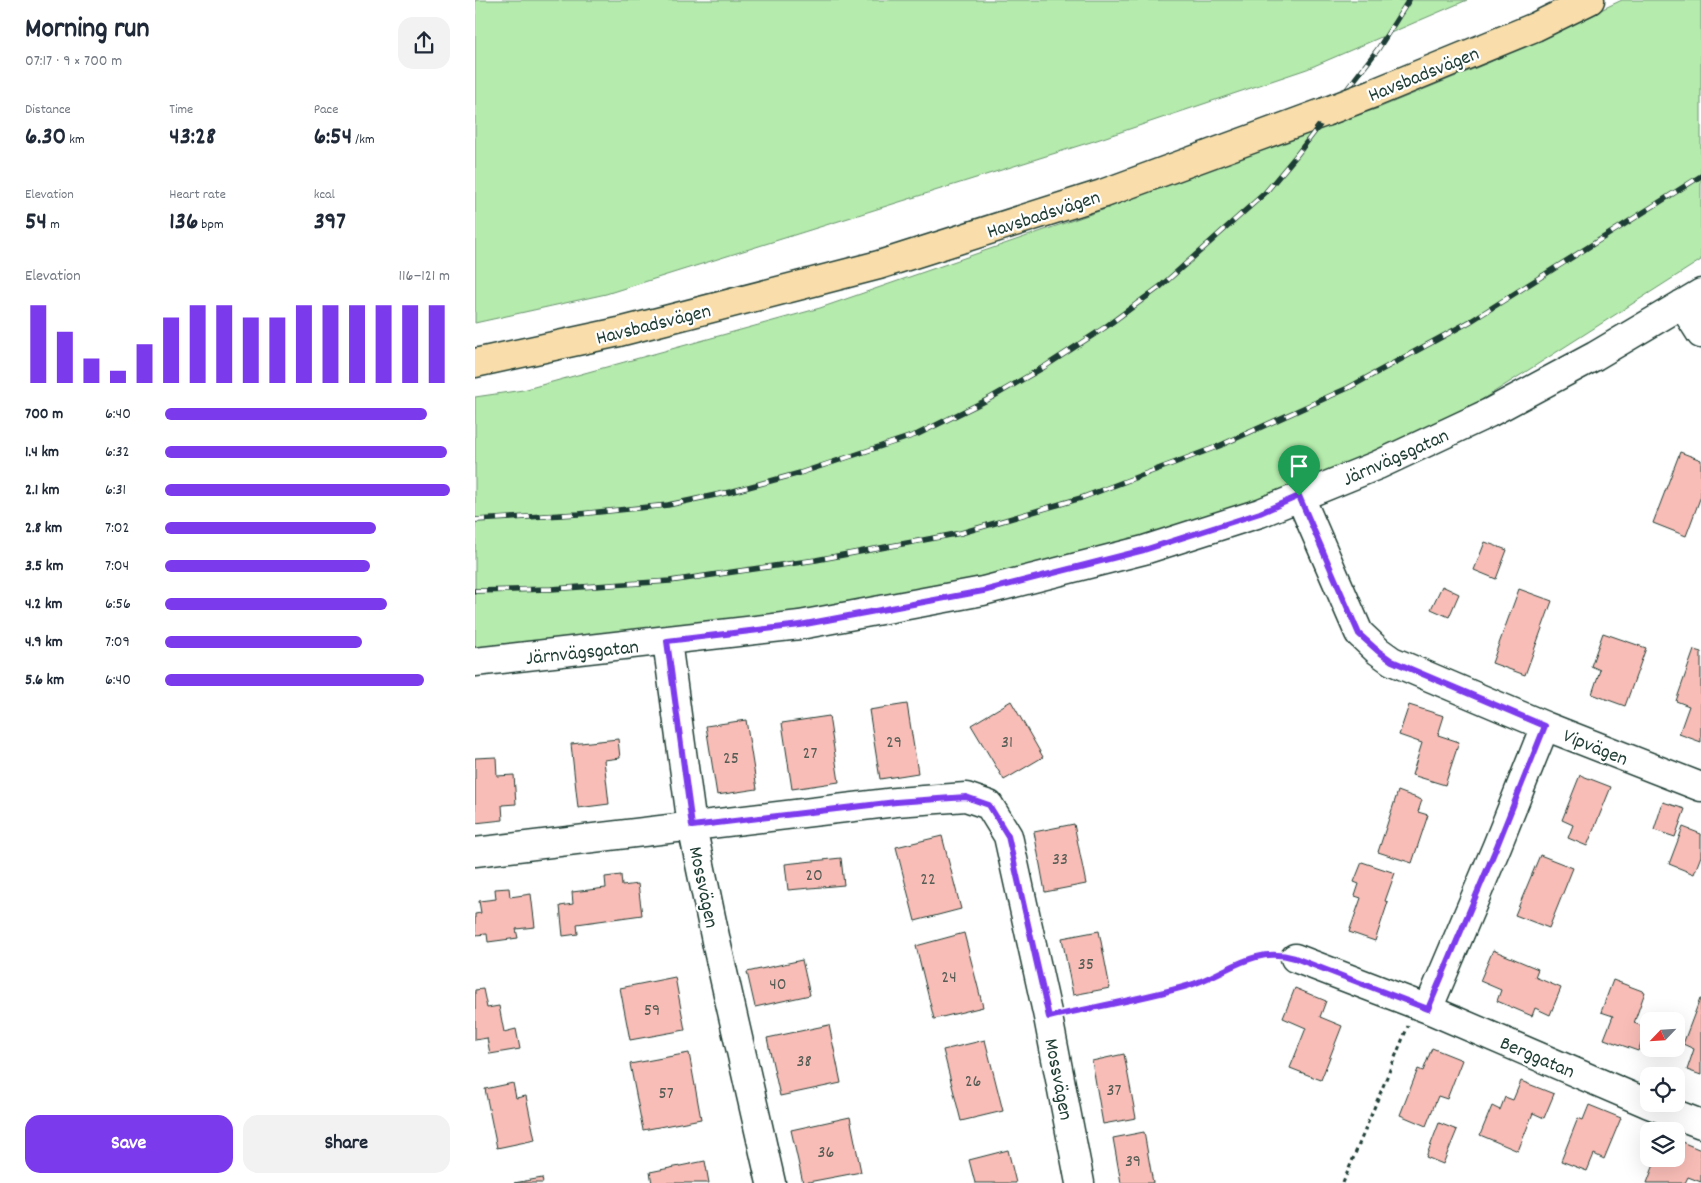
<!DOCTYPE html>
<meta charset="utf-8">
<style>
:root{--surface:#fff;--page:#f2f2f3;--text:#1f2937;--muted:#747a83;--accent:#7c3aed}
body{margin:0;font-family:Dekko,sans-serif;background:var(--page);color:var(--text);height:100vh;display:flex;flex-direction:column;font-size:19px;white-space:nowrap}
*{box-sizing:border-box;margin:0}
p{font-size:16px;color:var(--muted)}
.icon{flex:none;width:28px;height:28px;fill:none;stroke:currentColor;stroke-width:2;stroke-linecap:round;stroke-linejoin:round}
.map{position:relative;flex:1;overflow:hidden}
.drawer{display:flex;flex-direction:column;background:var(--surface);width:475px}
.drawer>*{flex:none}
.needle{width:32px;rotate:245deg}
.tools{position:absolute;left:1165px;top:1012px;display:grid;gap:10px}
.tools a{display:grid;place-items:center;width:45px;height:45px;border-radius:10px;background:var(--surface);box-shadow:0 5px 20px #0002;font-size:25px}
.pin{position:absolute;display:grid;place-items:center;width:42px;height:42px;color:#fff;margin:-51px -21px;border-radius:50% 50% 50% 0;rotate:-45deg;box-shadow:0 0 5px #0007}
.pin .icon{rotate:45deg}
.round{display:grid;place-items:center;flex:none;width:52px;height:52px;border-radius:15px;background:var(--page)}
.summary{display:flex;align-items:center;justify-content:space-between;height:85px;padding:0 25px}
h1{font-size:28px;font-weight:700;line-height:38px}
.metrics{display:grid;grid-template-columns:repeat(3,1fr);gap:8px;height:85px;padding:5px 25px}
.metrics div{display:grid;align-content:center}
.metrics b{font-size:25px;font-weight:700}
.metrics small{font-size:14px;font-weight:400}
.metrics p{font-size:14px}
.chart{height:140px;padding:10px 25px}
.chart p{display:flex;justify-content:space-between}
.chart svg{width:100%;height:90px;margin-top:5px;stroke:var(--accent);stroke-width:6}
.primary-button{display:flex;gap:10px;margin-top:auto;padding:10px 25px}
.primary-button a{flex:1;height:58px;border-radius:15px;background:var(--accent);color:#fff;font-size:20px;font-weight:700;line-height:58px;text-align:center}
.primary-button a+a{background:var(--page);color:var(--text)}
ul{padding:0 25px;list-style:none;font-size:16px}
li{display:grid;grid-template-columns:80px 60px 1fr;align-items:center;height:38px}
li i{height:12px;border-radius:6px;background:var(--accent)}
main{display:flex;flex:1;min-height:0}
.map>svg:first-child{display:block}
.green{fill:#b5ebac;stroke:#6a9470}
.building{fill:#f9bdb7;stroke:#1f3d34}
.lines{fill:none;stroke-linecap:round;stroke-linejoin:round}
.minor-casing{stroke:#1f3d34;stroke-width:31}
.major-casing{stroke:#1f3d34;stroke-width:31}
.path{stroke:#1f3d34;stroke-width:3;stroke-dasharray:4 4;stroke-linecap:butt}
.minor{stroke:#fff;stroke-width:28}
.major{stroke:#f9deab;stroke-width:28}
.rail-casing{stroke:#1f3d34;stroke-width:5.5}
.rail{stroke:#fff;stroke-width:4;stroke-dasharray:11;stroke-linecap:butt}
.major-bridge-casing{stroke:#1f3d34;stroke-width:31;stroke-linecap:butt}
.major-bridge{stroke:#f9deab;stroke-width:28}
.route-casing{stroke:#fff;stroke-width:10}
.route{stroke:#7c3aed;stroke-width:6}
.labels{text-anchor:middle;stroke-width:4.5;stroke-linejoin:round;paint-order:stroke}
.number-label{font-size:18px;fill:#565d55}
.street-label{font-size:20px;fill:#1f3d34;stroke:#fff}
</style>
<main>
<section class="drawer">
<div class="summary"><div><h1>Morning run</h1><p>07:17 · 9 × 700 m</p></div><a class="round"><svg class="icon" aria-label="share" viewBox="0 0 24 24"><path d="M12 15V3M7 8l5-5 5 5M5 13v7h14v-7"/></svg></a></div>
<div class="metrics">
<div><p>Distance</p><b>6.30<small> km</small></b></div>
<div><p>Time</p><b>43:28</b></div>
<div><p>Pace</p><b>6:54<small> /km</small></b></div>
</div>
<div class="metrics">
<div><p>Elevation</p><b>54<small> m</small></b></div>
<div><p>Heart rate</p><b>136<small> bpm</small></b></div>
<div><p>kcal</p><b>397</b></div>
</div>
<div class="chart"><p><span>Elevation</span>116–121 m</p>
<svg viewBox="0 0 160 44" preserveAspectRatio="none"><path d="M5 44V6M15 44V19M25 44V32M35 44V38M45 44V25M55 44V12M65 44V6M75 44V6M85 44V12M95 44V12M105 44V6M115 44V6M125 44V6M135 44V6M145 44V6M155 44V6"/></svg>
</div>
<ul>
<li><b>700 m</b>6:40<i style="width:92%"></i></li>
<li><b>1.4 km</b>6:32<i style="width:99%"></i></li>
<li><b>2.1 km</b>6:31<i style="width:100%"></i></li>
<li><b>2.8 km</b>7:02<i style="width:74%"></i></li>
<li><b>3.5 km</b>7:04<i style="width:72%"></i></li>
<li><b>4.2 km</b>6:56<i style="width:78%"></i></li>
<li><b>4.9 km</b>7:09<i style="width:69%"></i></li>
<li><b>5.6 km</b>6:40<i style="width:91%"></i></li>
</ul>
<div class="primary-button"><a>Save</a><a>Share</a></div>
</section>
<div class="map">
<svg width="1226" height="1183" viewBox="0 0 1226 1183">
<rect width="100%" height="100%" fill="#fff"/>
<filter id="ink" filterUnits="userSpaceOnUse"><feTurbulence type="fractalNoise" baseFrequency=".02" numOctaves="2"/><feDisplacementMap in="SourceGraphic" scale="10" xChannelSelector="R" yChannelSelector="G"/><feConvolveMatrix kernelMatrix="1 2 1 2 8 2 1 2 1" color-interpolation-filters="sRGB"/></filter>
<g filter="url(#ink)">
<path class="green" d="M0 0H992L832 69 619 141 131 294 0 323Z
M1147 0H1226V260L1008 399 809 501 631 564 0 665V397L48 390 345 308 633 208 755 156 901 109 1013 63Z"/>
<path class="building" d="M1205 452 1226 460V496L1211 536 1178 523Z
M1010 542 1032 550 1021 579 999 570Z
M967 586 984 594 974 617 956 609Z
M1044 589 1077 601 1050 675 1017 663Z
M1128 633 1171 648 1150 706 1117 694 1125 670 1116 666Z
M1219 650 1226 652V742L1204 734 1214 706 1201 701Z
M536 701 568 757 529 780 496 725Z
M432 704 443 773 405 779 394 710Z
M934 705 969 716 963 735 984 742 970 785 937 775 947 743 924 735Z
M354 716 364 782 317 789 307 723Z
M271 720 282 789 242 795 231 726Z
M143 739 145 758 129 760 134 804 103 808 96 744Z
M21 757 22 776 39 775 41 804 27 805 28 820 0 823V758Z
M1105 775 1136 787 1112 846 1093 838 1098 825 1087 820Z
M923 791 947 800 943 812 953 815 937 863 903 852Z
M1188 802 1210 809 1200 837 1179 830Z
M599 824 611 884 570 892 559 832Z
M1208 827 1226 834V856L1219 874 1194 864Z
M467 836 486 909 440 921 421 847Z
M1065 855 1098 868 1074 928 1040 915Z
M366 858 369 885 313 890 310 864Z
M887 862 920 873 910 901 913 902 900 941 874 932 886 898 880 896 884 884 879 882Z
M146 875 147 886 163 884 167 915 102 924 103 934 88 936 85 906 98 904 97 892 131 888 130 877Z
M34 888 35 897 56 894 60 927 41 929 43 938 13 942 12 934 0 935V914L6 913 4 901 21 899 20 889Z
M624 931 635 988 598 995 587 938Z
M489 933 508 1007 459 1019 441 946Z
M1018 950 1063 969 1060 977 1086 988 1075 1015 1060 1008 1057 1016 1022 1001 1026 990 1005 981Z
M327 960 335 995 280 1007 272 972Z
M200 977 210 1030 155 1040 145 988Z
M1138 980 1170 992 1159 1023 1172 1028 1163 1051 1129 1039 1138 1016 1126 1012Z
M820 988 851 1001 845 1017 867 1026 846 1080 815 1068 831 1028 808 1018Z
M8 989 12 1008 24 1006 29 1032 41 1029 45 1049 15 1054 12 1038 0 1040V990Z
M1225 999H1226V1075L1212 1070 1219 1049 1208 1044Z
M354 1025 366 1083 305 1096 292 1038Z
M510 1040 528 1111 486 1121 468 1050Z
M957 1048 987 1060 972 1099 963 1096 951 1126 925 1115 943 1069 948 1071Z
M214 1053 226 1119 168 1130 155 1064Z
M649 1054 661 1118 628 1124 617 1061Z
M1046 1081 1079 1094 1069 1118 1058 1113 1043 1151 1005 1135 1017 1106 1025 1110 1030 1097 1038 1100Z
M38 1083 41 1098 51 1096 60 1140 22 1148 10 1089Z
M1114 1105 1146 1118 1129 1159 1119 1154 1112 1171 1086 1161 1103 1118 1108 1120Z
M375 1117 386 1172 328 1183 316 1130Z
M964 1123 982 1130 968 1164 951 1157Z
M669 1132 678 1183H646L638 1138Z
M1202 1140 1226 1150V1182L1213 1177 1210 1183H1172L1181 1159 1194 1161V1159H1201Z
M533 1150 541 1183H500L494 1160Z
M230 1161 234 1183H177L175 1172Z
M67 1178 68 1183H39Z"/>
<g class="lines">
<g class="minor-casing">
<path id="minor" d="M1207 304 1226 334
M825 497 884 633 903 651 917 661 1070 726 1226 787
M192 641 217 826 242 946 296 1183
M0 662 325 625 508 591 669 550 785 513 903 465 1014 413 1120 356 1226 293
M0 852 421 802 491 797 514 805 533 836 573 1017 605 1183
M820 958 953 1009 1174 1104
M953 1009 1022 846 1070 726
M1174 1104 1226 1124"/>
</g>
<g class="major-casing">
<path id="major" d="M899 93 1060 27 1115 0
M0 363 144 332 404 265 627 194 850 112"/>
</g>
<path class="path" d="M598 1011 714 985 766 961 784 956 797 954
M868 1183 933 1026"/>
<use href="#minor" class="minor"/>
<use href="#major" class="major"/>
<g class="rail-casing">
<path id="rail" d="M0 520 104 514 193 505 255 492 325 473 443 434 512 400 569 367 629 328 686 286 790 193 821 156 903 49 934 0
M0 591 76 589 195 581 341 560 486 533 606 498 744 446 873 388 996 321 1226 176"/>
</g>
<use href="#rail" class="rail"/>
<g class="major-bridge-casing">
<path id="major-bridge" d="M850 112 899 93"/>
</g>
<use href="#major-bridge" class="major-bridge"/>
</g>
</g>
<g class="lines" filter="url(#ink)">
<g class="route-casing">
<path id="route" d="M824 496 884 634 903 651 917 661 1070 726 1022 846 953 1009 820 958C776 945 751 975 712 986 667 999 619 1007 574 1017L533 836 514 805 491 797 421 802 217 826 192 641 325 625 508 591 669 550 785 513Z"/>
</g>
<use href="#route" class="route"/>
</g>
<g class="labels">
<g class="number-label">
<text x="419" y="747">29</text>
<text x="532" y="747">31</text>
<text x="335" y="758">27</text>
<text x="256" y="763">25</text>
<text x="585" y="864">33</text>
<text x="339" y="880">20</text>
<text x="453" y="884">22</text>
<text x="611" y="969">35</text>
<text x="474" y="982">24</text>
<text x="303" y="989">40</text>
<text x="177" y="1015">59</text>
<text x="329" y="1066">38</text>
<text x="498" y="1086">26</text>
<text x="639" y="1095">37</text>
<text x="191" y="1098">57</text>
<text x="351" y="1157">36</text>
<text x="658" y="1166">39</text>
</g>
<g class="street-label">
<text transform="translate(948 73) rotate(-22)" y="7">Havsbadsvägen</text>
<text transform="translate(568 213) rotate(-18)" y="7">Havsbadsvägen</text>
<text transform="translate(178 323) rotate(-14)" y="7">Havsbadsvägen</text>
<text transform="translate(920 456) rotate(-24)" y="7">Järnvägsgatan</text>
<text transform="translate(107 651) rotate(-6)" y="7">Järnvägsgatan</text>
<text transform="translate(1121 746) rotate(22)" y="7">Vipvägen</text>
<text transform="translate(230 887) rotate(78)" y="7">Mossvägen</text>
<text transform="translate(1063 1056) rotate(23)" y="7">Berggatan</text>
<text transform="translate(585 1079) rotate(79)" y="7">Mossvägen</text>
</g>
</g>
</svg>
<div class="tools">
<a><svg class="needle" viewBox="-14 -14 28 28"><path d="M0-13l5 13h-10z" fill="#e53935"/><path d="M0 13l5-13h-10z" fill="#747a83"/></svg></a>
<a><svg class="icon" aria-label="locate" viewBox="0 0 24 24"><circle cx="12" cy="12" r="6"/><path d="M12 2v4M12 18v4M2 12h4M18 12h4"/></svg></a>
<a><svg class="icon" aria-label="layers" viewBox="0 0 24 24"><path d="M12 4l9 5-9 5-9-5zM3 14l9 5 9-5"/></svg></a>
</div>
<div class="pin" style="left:824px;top:496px;background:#1e9e55"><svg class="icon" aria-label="arrive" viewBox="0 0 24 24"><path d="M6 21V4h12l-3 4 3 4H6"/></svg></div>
</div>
</main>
